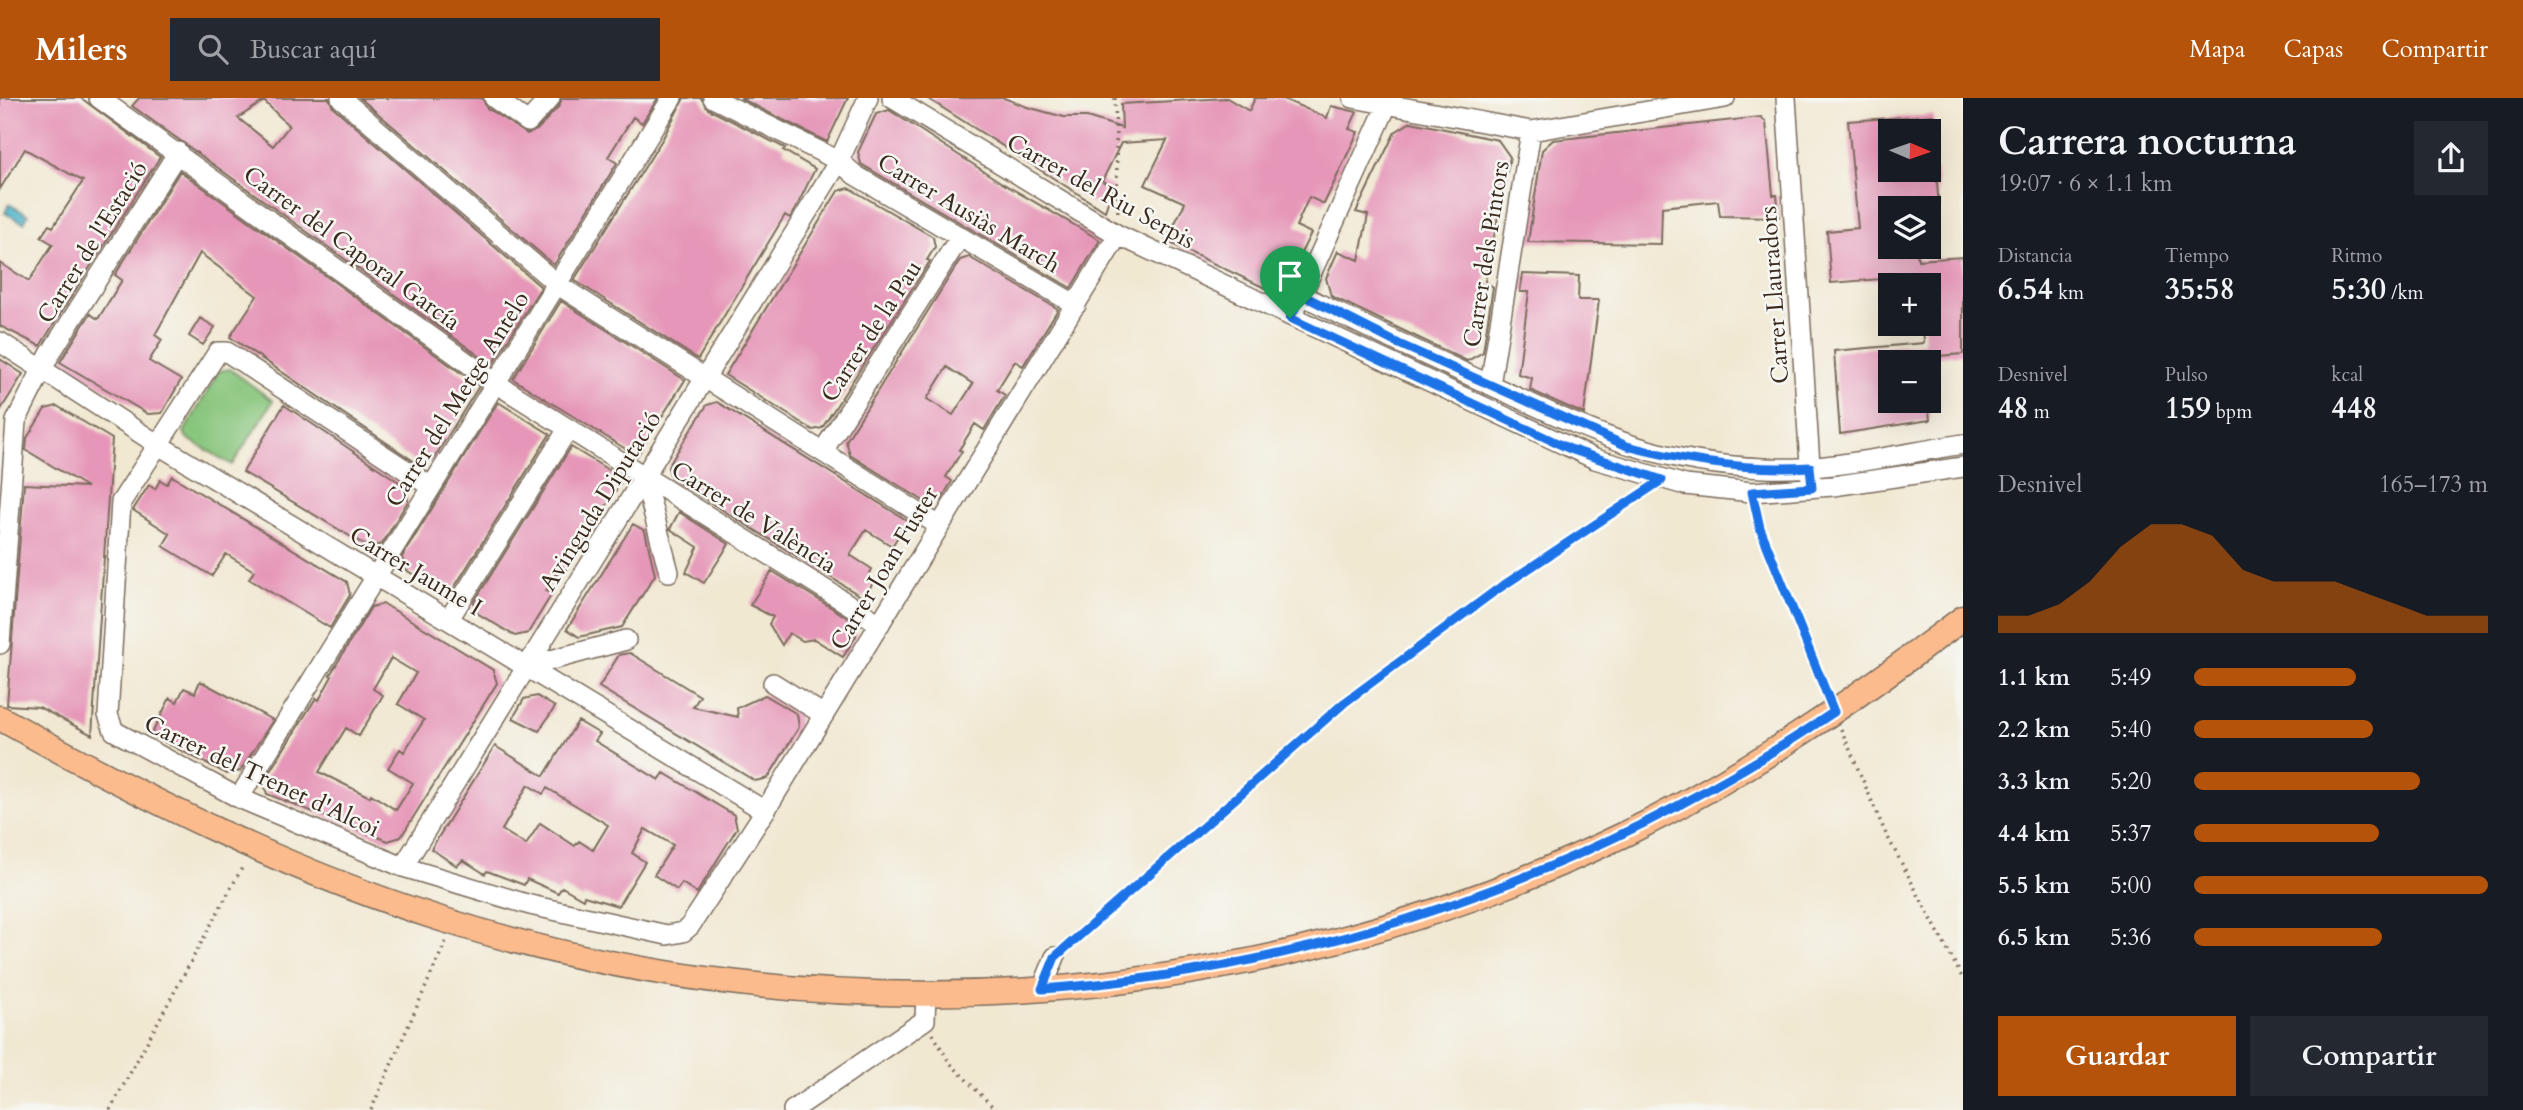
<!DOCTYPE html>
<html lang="es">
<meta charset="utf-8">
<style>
:root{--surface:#171b24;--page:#242831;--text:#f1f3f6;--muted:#9ea1a6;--accent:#b45309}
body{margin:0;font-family:Cardo,serif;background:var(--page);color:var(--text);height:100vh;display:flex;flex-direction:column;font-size:26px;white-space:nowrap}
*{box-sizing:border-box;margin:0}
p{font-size:23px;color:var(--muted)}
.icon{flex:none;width:38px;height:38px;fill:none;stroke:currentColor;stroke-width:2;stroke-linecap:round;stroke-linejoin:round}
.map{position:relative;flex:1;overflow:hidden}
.sheet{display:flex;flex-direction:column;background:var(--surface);width:560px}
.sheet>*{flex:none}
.needle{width:46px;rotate:92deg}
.tools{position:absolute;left:1878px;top:21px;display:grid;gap:14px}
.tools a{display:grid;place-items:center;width:63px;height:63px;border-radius:0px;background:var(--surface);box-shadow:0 7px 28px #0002;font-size:35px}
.pin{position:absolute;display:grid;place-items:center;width:60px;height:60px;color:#fff;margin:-72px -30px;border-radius:50% 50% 50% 0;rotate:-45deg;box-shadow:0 0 7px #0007}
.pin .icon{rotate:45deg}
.round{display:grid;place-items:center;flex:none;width:74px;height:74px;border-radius:0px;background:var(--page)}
.overview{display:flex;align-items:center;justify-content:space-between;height:119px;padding:0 35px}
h1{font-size:38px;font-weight:700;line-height:52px}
.stats{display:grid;grid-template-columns:repeat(3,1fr);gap:10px;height:119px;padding:7px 35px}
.stats div{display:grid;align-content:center}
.stats b{font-size:30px;font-weight:700}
.stats small{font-size:19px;font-weight:400}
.stats p{font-size:19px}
.chart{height:196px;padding:14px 35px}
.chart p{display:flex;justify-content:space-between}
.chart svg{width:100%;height:126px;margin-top:7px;fill:var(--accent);opacity:.7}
.primary-button{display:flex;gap:14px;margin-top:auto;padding:14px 35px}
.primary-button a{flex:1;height:80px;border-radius:0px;background:var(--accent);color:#fff;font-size:28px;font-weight:700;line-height:80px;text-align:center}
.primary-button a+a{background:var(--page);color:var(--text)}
ul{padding:0 35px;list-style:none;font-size:23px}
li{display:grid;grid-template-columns:112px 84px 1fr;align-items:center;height:52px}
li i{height:18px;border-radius:9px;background:var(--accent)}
header{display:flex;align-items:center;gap:42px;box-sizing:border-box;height:98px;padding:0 35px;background:var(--accent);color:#fff}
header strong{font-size:33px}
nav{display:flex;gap:38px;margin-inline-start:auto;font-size:24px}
.search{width:490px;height:63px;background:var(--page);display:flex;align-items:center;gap:18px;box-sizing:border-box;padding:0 24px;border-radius:0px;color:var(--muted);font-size:26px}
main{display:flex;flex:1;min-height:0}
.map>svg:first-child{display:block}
.green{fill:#87c57c;stroke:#61784d;stroke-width:2}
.water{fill:#4cb2cb;stroke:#446e74;stroke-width:2}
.building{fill:#e696b8;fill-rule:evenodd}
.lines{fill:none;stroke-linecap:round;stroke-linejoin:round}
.minor-casing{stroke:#7b6c5d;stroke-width:22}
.major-casing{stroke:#7b6c5d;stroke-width:27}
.path{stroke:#7b6c5d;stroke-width:3.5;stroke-dasharray:2 5;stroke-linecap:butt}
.minor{stroke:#fff;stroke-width:19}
.major{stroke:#fbbb8c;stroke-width:24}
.route-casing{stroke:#fff;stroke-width:14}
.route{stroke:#1a73e8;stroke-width:9}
.labels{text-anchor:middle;stroke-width:5;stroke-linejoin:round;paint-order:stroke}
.street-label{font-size:24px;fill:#3b2a1e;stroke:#f6f6f2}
</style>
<header>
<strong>Milers</strong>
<div class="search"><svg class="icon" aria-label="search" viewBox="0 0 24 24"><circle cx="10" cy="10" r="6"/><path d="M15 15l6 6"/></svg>Buscar aquí</div>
<nav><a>Mapa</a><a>Capas</a><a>Compartir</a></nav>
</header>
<main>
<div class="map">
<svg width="1963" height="1012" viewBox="0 0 1963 1012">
<rect width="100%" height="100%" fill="#f6f6f2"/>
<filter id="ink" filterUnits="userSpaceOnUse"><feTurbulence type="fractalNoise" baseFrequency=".0143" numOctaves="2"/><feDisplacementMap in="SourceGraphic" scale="14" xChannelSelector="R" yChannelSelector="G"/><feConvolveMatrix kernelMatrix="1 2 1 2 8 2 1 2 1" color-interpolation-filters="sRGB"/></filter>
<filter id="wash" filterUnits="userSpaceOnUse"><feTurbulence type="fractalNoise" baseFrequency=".00686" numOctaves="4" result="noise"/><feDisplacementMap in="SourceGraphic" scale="28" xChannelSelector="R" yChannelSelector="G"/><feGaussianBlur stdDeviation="1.57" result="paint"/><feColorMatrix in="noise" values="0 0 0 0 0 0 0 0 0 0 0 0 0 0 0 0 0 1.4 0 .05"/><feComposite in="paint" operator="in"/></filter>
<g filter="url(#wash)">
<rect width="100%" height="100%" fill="#f1e8d2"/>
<path class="green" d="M230 271 273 303 232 367 187 340 184 334 219 273Z"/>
<path class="water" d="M9 106 28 117 24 125 5 115Z"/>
<g id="blocks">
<path class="building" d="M0 0H81L160 59 40 248 0 228V165L29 183 53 146 41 139 49 127 53 129 83 83 25 51 0 91Z
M139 0H329L333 9 541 189 492 267 132 8ZM264 3 289 28 273 48 238 20Z
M360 0H482L487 10 527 36 537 32 559 8 562 0H658L642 25 633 19 608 59 617 65 554 167Z
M684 0H701L708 11 785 50 783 52 815 71 798 106 790 120 785 117 698 261 574 182 663 40Z
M740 0H848L827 44Z
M927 0H1004L1027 9 1064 19H1087L1122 30 1121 6 1227 0 1249 13 1255 0H1281L1327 20 1331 8 1357 14 1349 31 1358 34 1324 106 1309 99 1296 128 1311 135 1299 159 1284 153 1273 177 1288 184 1265 190 1166 143 1185 105 1145 87 1167 42 1121 45 1102 83 1113 89 1105 113Z
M889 12 1002 85 1100 142 1071 190 861 66 858 54 876 16Z
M1933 17 1934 33H1890V72H1936L1939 110H1890V149H1917L1918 162 1963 159V256L1926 259V264H1890V303H1928L1930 322 1840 336 1834 253 1924 245 1923 226H1928V187H1919V178L1831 185 1827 133 1858 130 1848 23Z
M1761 19 1766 24 1773 97H1777L1779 119 1720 118 1718 103 1662 109 1661 146 1528 144 1542 52 1553 42Z
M1411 24 1498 42 1510 59 1485 183 1493 189 1483 254 1467 263 1331 198 1326 180 1338 153 1359 162 1368 117 1356 114 1395 34Z
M180 73 479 288 433 362 418 366 230 239 257 198 200 155 155 237 162 242 149 263 181 282 162 315 148 316 60 264 90 216 98 221 122 182 115 177Z
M849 90 933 139 935 149 927 162 930 163 822 330 813 332 725 277 838 93Z
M969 159 1058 211 1023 268 1015 263 997 292 1005 297 984 332 975 326 959 352 962 353 946 379 952 383 941 402 927 405 850 357 846 343 960 162ZM947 269 973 286 953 317 927 301Z
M1523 176 1579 178 1578 202H1599L1584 316 1530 292 1532 280 1518 276 1529 194H1520Z
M561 203 685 282 637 358 513 281Z
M200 220 215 229 203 247 189 238Z
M0 261 23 276 0 313Z
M498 304 550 336 452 493 443 494 406 472 402 459Z
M717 304 908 423 892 448 866 432 850 457 872 471 868 479 874 483 864 500 671 380 668 369 685 341 707 307Z
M284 307 405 388 408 403 382 446 368 449 243 374Z
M57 308 112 341 92 637 39 609 7 607 24 386 87 389 26 352 27 340 45 311Z
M571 349 623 381 567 471 555 477 546 493 552 496 528 535 515 538 477 515 474 504Z
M172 378 347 484 350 497 330 530 249 481 254 473 226 456 212 478 163 448 170 436 133 412 149 387 155 391 160 382 167 386Z
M679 414 729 446 704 485 686 474 698 449 670 431Z
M633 426 645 433 655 477 622 529 579 539 567 531Z
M772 473 853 523 856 538 843 559 814 541 803 543 789 535 782 547 769 526 773 519 750 507Z
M384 506 493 572 497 585 401 739 388 743 267 696 263 684 316 600 319 602 332 578 330 577 371 509ZM391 560 416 575 398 606 424 622 404 654 400 651 388 670 413 685 396 712 371 696 370 699 319 674 346 630 359 638 383 597 373 591Z
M630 555 700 598 693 609 738 619 737 610 765 597 797 616 799 629 768 680 755 683 599 589 619 557Z
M200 583 273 622 240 673 227 676 151 637 170 600 177 604 184 590 195 595Z
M537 598 555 609 539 633 513 620 524 601Z
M578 623 600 636 595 643 659 682 664 675 734 717 737 730 697 795 682 785 677 792 654 777 673 747 645 731 632 755 645 764 618 808 584 798 583 801 562 789 558 795 527 781 524 787 487 773 485 776 463 762 457 768 431 751 495 648 544 678ZM528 687 543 696 547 690 608 727 593 752 579 743 575 748 540 725 526 747 502 732Z"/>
</g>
</g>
<g filter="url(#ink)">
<use href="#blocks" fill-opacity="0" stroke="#7b6c5d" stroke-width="2"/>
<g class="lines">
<g class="minor-casing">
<path id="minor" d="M99 0 497 286 880 526
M341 0 558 187 938 427
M494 0 528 24 550 0
M713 0 839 63 855 77 1076 207
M892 0 1118 137 1595 361 1685 387 1752 394 1833 388 1963 369
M1353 0 1531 33 1725 0
M1786 0 1811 382
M1302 197C1364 229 1426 257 1488 286 1587 331 1651 366 1764 370 1830 373 1898 356 1963 346
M1297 207 1387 7
M0 244 157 346 765 713
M1490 287 1531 33
M823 353 960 139
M644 379 669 474
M430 388 227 254H218L121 404 108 617 114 633 239 700 403 769 530 807 667 837 683 834 690 828 765 713 1118 137
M449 521 568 331
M0 546 16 323 50 256 178 54
M525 569 626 542
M773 585 824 617
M239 700 672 0
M403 769 839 63 868 0
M1042 891 1055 859
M793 1012 925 922 926 895"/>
</g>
<g class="major-casing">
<path id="major" d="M0 620C142 699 286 772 441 821 827 945 1261 913 1625 736 1746 677 1856 601 1963 520"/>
</g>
<path class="path" d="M1115 0 1118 117
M1756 413 1760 430 1826 595
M1841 631 1885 734 1963 881
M1067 848 1344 605 1495 493 1643 395
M933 936 949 964 996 1012
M110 1012 243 768
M371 1012 446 843"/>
<use href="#minor" class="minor"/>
<use href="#major" class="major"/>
</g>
</g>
<g class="lines" filter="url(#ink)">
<g class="route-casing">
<path id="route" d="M1302 197 1399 246 1627 348C1688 364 1748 373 1810 369L1812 390 1752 394 1760 430 1834 614C1599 773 1326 871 1042 891L1055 859 1344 605 1495 493 1662 382 1570 351 1290 220Z"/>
</g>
<use href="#route" class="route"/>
</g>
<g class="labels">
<g class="street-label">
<text transform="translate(1101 93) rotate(29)" y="8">Carrer del Riu Serpis</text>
<text transform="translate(969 115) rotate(31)" y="8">Carrer Ausiàs March</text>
<text transform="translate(92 144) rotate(-58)" y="8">Carrer de l'Estació</text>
<text transform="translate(352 150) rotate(36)" y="8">Carrer del Caporal García</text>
<text transform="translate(1486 156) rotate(-81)" y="8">Carrer dels Pintors</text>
<text transform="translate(1774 197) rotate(-94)" y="8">Carrer Llauradors</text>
<text transform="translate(871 233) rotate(-57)" y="8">Carrer de la Pau</text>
<text transform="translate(457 301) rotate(-58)" y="8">Carrer del Metge Antelo</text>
<text transform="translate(600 403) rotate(-58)" y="8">Avinguda Diputació</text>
<text transform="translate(754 419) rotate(32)" y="8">Carrer de València</text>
<text transform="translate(884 470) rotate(-59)" y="8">Carrer Joan Fuster</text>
<text transform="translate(416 473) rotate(31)" y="8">Carrer Jaume I</text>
<text transform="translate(262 678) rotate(25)" y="8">Carrer del Trenet d'Alcoi</text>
</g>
</g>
</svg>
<div class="tools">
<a><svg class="needle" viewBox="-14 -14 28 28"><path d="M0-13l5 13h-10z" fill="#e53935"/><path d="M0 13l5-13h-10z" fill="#9ea1a6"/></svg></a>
<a><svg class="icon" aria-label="layers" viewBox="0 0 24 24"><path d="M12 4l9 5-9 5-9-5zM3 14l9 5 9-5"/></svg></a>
<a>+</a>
<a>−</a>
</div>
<div class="pin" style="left:1290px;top:220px;background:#1e9e55"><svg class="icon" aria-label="arrive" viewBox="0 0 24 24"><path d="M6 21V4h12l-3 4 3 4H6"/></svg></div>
</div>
<section class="sheet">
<div class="overview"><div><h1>Carrera nocturna</h1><p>19:07 · 6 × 1.1 km</p></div><a class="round"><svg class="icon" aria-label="share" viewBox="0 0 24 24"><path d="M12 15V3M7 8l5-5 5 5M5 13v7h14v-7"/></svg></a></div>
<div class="stats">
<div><p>Distancia</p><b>6.54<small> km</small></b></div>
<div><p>Tiempo</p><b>35:58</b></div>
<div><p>Ritmo</p><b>5:30<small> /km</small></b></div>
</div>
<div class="stats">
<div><p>Desnivel</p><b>48<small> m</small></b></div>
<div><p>Pulso</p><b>159<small> bpm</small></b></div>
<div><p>kcal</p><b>448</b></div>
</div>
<div class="chart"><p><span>Desnivel</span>165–173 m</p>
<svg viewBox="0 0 160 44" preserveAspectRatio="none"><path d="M0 44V38L10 38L20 34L30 26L40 14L50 6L60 6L70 10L80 22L90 26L100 26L110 26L120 30L130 34L140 38L150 38L160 38V44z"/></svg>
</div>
<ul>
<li><b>1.1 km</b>5:49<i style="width:55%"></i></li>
<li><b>2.2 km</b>5:40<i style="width:61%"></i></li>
<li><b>3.3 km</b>5:20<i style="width:77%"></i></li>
<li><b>4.4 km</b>5:37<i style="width:63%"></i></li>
<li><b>5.5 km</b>5:00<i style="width:100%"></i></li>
<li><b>6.5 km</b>5:36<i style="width:64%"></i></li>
</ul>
<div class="primary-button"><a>Guardar</a><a>Compartir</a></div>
</section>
</main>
